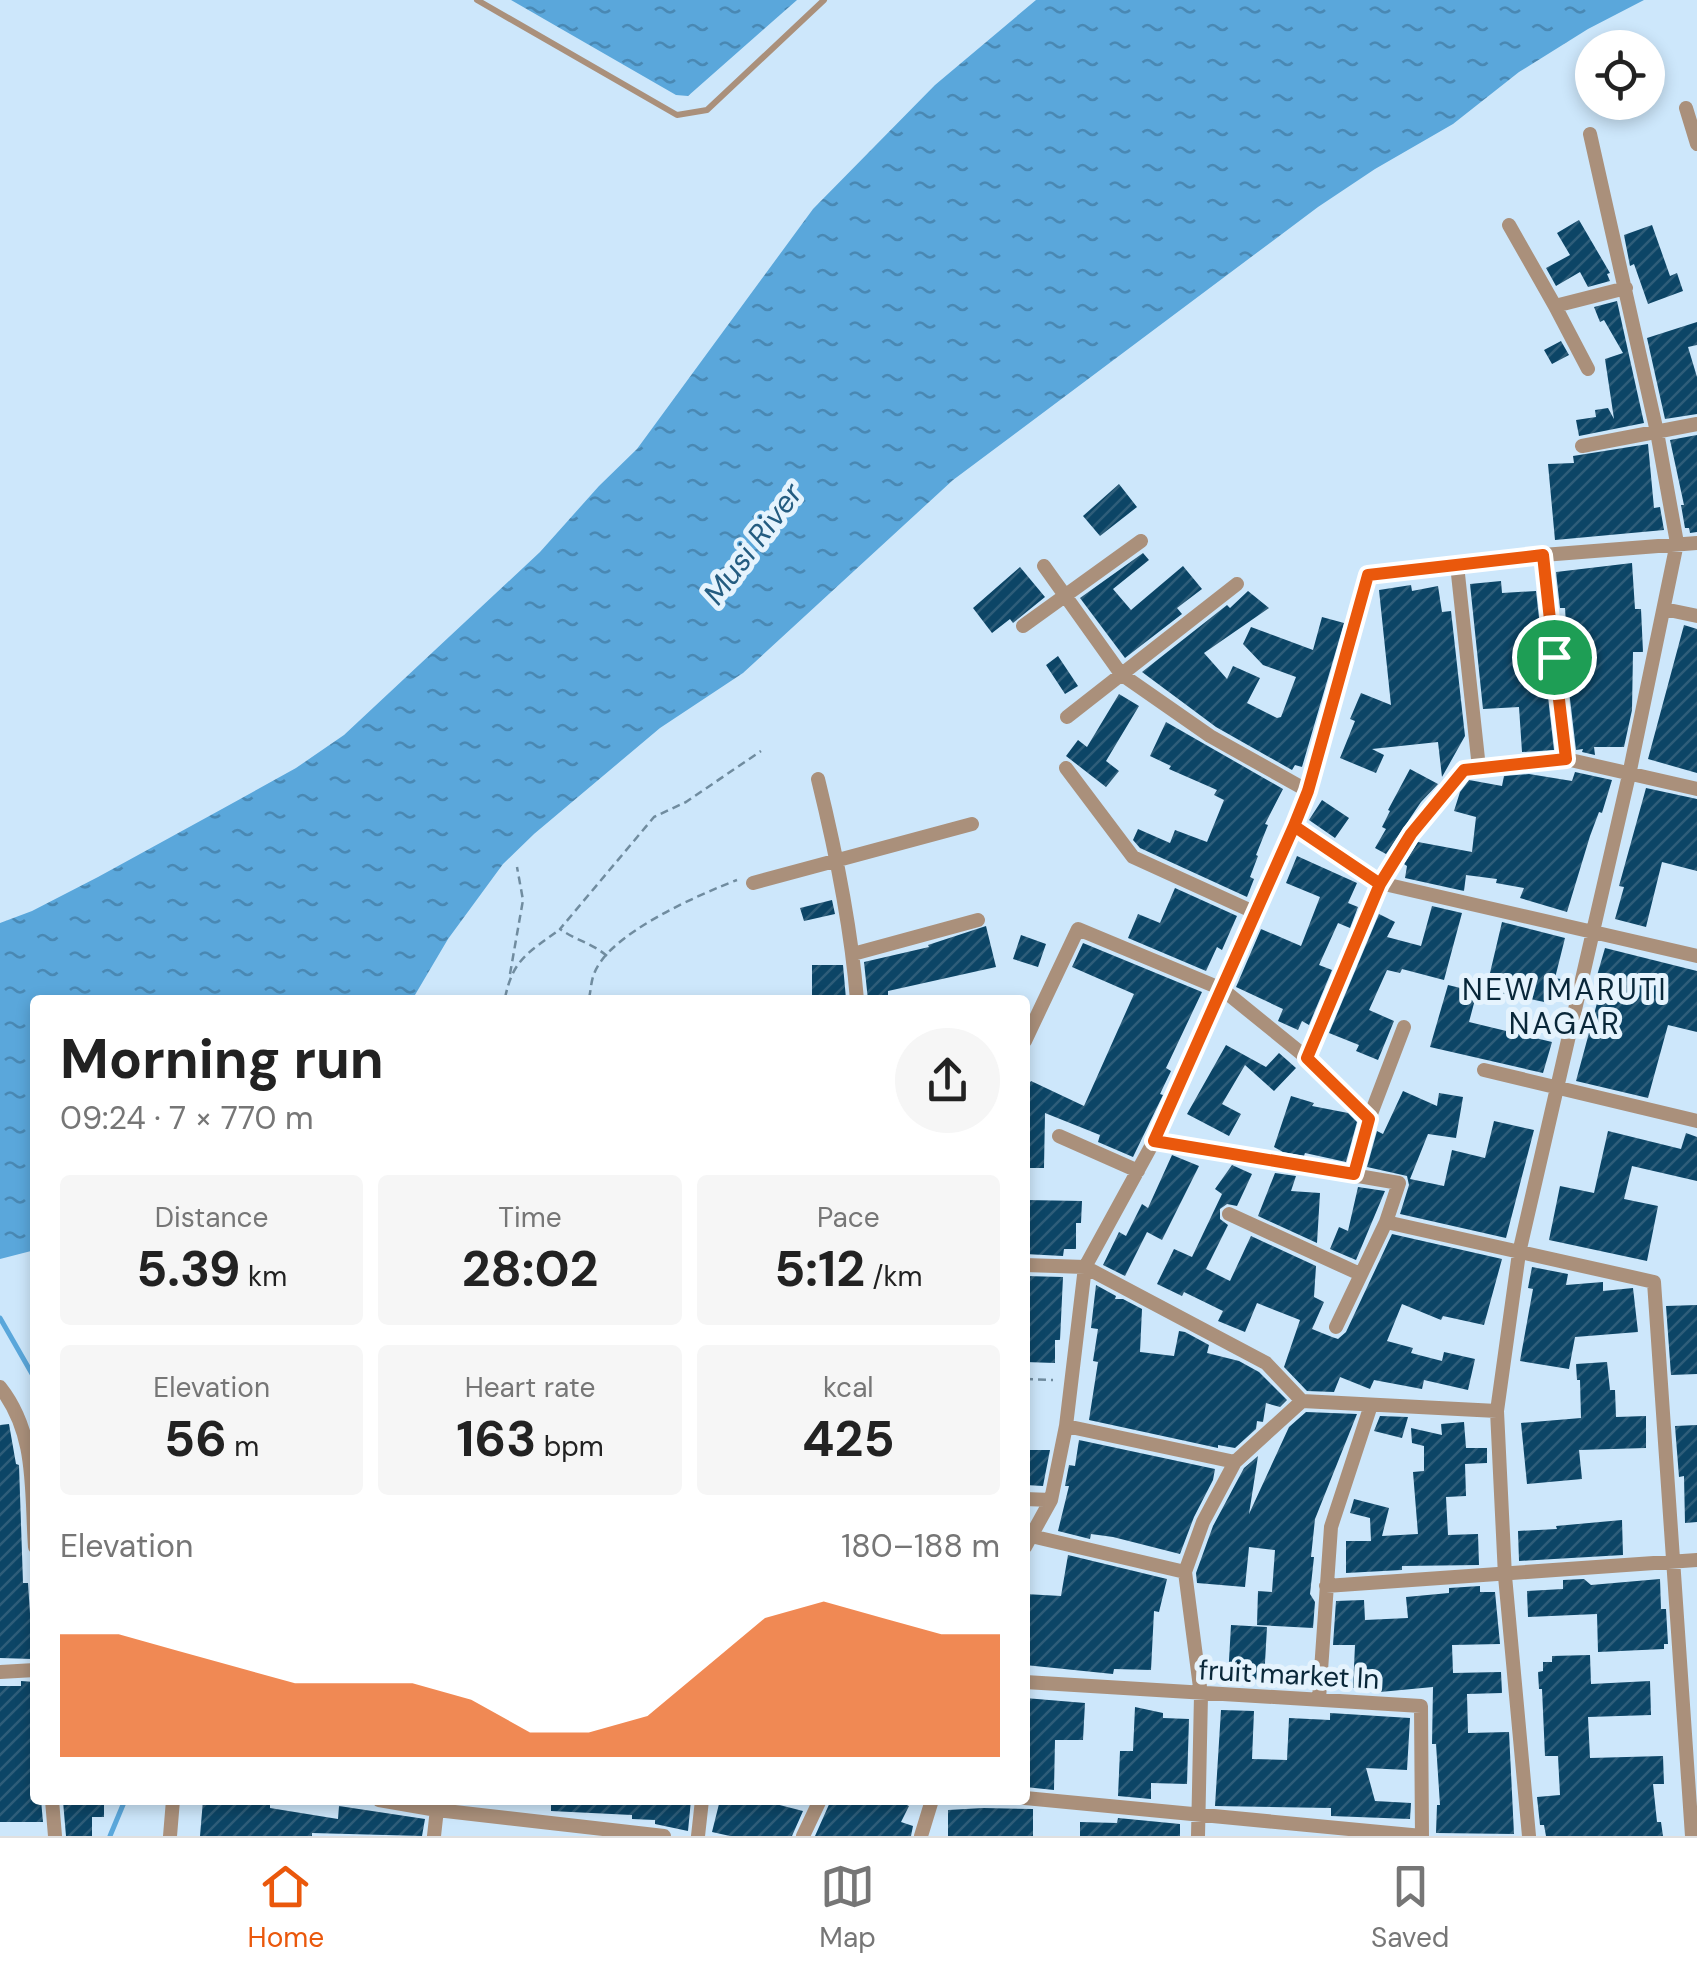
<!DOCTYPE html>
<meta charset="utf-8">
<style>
:root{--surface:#fff;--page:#f6f6f6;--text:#222;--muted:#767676;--line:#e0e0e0;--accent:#ea580c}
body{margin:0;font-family:"DM Sans",sans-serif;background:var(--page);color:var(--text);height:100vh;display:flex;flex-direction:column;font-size:38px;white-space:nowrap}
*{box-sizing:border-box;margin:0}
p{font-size:32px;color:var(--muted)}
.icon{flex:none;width:55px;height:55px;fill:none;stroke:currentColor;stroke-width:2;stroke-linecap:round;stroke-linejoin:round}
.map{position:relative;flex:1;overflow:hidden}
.drawer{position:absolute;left:30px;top:995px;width:1000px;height:810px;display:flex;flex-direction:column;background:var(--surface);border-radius:10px;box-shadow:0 5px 15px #0003}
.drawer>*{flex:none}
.controls{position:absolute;left:1575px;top:30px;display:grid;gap:20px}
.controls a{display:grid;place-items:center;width:90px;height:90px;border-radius:50%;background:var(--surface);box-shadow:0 5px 15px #0003;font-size:50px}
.pin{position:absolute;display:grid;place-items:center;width:85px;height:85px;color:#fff;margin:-42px;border:5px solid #fff;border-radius:50%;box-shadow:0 2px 10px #0007}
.round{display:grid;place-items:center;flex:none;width:105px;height:105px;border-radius:52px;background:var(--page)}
.head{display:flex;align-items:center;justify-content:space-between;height:170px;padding:0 30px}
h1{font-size:55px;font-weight:700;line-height:75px}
.metrics{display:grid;grid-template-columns:repeat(3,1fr);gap:15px;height:170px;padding:10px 30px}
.metrics div{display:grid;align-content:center;border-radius:10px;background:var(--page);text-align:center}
.metrics b{font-size:50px;font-weight:700}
.metrics small{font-size:28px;font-weight:400}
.metrics p{font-size:28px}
.chart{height:280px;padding:20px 30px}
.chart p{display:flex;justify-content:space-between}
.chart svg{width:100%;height:180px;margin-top:10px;fill:var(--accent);opacity:.7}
.tabs{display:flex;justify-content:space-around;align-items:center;height:140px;border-top:2px solid var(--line);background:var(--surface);font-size:28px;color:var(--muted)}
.tabs a{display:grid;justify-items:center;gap:5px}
.tabs .on{color:var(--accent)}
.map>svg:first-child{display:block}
.water{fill:url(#water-ripples)}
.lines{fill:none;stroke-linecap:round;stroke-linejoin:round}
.stream{stroke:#5aa7db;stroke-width:5}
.building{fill:url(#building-hatch)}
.path{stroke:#708c9f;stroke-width:2.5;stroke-dasharray:8 5;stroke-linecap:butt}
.service{stroke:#aa907b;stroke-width:6}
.minor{stroke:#aa907b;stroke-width:14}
.route-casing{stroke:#fff;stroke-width:20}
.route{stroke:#ea580c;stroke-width:12}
.labels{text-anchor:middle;stroke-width:10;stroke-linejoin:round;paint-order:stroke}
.street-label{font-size:28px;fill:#092739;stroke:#e5f3fd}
.water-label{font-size:30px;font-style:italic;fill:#245c80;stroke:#e5f3fd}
.neighbourhood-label{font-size:30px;letter-spacing:2.5px;fill:#092739;stroke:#e5f3fd}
</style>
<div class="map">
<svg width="1697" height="1836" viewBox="0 0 1697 1836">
<defs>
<pattern id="water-ripples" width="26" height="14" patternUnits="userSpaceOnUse" patternTransform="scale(2.5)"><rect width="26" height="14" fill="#5aa7db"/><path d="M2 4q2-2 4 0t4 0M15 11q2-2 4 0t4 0" fill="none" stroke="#4988b3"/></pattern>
<pattern id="building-hatch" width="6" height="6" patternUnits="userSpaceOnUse" patternTransform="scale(2.5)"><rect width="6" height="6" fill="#0c4566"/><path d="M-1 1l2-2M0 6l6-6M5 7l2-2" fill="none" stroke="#2e5d79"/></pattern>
</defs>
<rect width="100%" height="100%" fill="#cde7fb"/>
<path class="water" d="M511 0H797L688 96 676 95Z
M1036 0H1644L1588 29 1519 72 1453 124 1375 169 1318 207 953 480 743 673 660 728 534 834 503 864 448 939 412 1000H35V1250L0 1259V923L32 911 98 877 222 809 296 768 344 735 540 552 599 486 637 449 813 209 935 85Z"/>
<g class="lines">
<path class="stream" d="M0 1318 35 1379
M110 1836 125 1800"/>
</g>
<path class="building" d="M1579 220 1610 273 1607 274 1610 281 1588 287 1580 272 1556 286 1546 268 1570 255 1557 233Z
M1652 225 1670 276 1677 273 1683 291 1648 304 1634 264 1630 266 1624 235Z
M1617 301 1644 423 1579 436 1576 420 1596 417 1595 410 1608 408 1614 419 1605 359 1623 353 1604 320 1600 322 1594 307Z
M1697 322V345L1688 347 1697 377V414L1665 419 1647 338Z
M1561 341 1569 355 1552 364 1544 350Z
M1697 435V532L1690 533 1689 528H1685L1681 505H1684L1670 440Z
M1648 444 1654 508 1660 507 1664 530 1555 540 1548 464 1574 463 1573 456Z
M1119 484 1137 507 1100 536 1083 516Z
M1143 553 1149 560 1113 589 1131 610 1183 566 1202 589 1177 608 1182 614 1125 658 1080 598Z
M1632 563 1635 609H1641L1643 652H1633L1632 710 1624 747H1594L1595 755 1582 752 1583 749 1576 750 1563 640H1567L1565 608H1560L1556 572Z
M1020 567 1045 597 1013 623 1010 619 992 633 973 608Z
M1501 581 1502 593 1536 591 1554 750 1522 752 1519 707 1483 709 1470 584Z
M1411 585 1412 591 1438 586 1442 612 1451 611 1465 736 1442 777 1438 742 1372 749 1384 755 1376 773 1340 758 1355 721 1350 719 1361 693 1391 705 1379 590Z
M1248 591 1269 608 1204 653 1227 679 1233 666 1260 678 1247 703 1277 718 1281 717 1296 677 1263 665 1243 644 1251 627 1313 650 1322 617 1344 623 1302 767 1295 765 1292 770 1216 727 1142 672 1227 605 1230 608Z
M1684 625 1697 629V773L1648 759Z
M1058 656 1078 686 1065 694 1046 665Z
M1119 694 1139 706 1106 761 1119 771 1106 787 1066 756 1078 740 1087 747Z
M1166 722 1283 789 1265 824 1268 825 1256 855 1258 856 1250 877 1254 879 1247 897 1140 848 1133 840 1138 829 1170 843 1175 830 1207 842 1224 800 1214 795 1217 790 1169 769 1171 766 1150 756Z
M1410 769 1438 784 1421 802 1386 854 1375 848 1386 829 1382 827 1390 811 1388 810Z
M1575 772 1612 780 1602 813 1599 812 1590 836 1567 912 1520 898 1524 888 1496 883 1497 879 1466 875 1464 891 1405 878 1407 866 1404 864 1418 842 1472 852 1476 817 1454 811 1460 792 1469 780 1502 786 1504 776 1529 774 1572 781Z
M1646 788 1697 799V871L1662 862 1646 927 1615 919 1624 887 1619 886Z
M1322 800 1349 818 1335 838 1309 820Z
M1297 856 1357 883 1348 903 1358 907 1350 928 1338 923 1319 965 1332 970 1309 1025 1302 1021 1298 1030 1278 1021 1283 1009 1236 987 1261 929 1301 946 1320 897 1286 883Z
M1175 888 1237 916 1222 950 1217 947 1206 971 1128 938 1138 914 1160 923Z
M832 900 835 914 804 921 800 908Z
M1432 906 1462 913 1444 980 1402 969 1400 973 1387 970 1369 1010 1394 1021 1378 1060 1356 1051 1359 1045 1329 1033 1379 914 1395 922 1387 937 1421 946Z
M1502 922 1565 938 1555 978 1561 979 1554 1004 1486 990Z
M986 926 996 967 888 991V1000H868L864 962 929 947 928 945Z
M1021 935 1046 944 1038 967 1013 959Z
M1083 943 1202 992 1166 1068 1171 1071 1160 1094 1163 1095 1133 1157 1098 1142 1100 1135 1045 1113 1044 1168H1025V1090L1031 1081 1084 1106 1134 994 1072 967Z
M1605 948 1697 971V1032L1668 1025 1648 1098 1576 1081 1603 981 1596 979Z
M812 965H843L846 999H812Z
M1448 985 1477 992 1469 1022 1552 1042 1543 1073 1430 1047Z
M1226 1045 1266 1067 1279 1053 1296 1068 1274 1091 1245 1065 1222 1104 1241 1114 1229 1136 1187 1114Z
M1403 1091 1437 1106 1439 1093 1463 1097 1456 1138 1428 1134 1410 1179 1444 1186 1452 1150 1485 1158 1494 1121 1534 1130 1506 1238 1400 1214 1409 1185 1407 1176 1367 1167 1377 1131 1383 1134Z
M1291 1096 1314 1103 1312 1106 1348 1113 1357 1122 1346 1162 1305 1153 1304 1156 1283 1152 1274 1147Z
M1608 1131 1681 1149 1686 1133 1697 1137V1181L1632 1166 1624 1199 1658 1206 1647 1261 1549 1240 1560 1186 1594 1193Z
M1172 1155 1199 1166 1162 1240 1147 1232 1125 1276 1103 1265 1119 1232 1126 1236 1142 1204 1148 1208Z
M1232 1165 1252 1174 1237 1206 1227 1204 1220 1209V1219L1228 1225 1206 1269 1230 1281 1251 1236 1316 1266 1314 1297 1324 1302 1312 1329 1332 1337 1338 1339 1346 1332 1392 1234 1502 1259 1484 1325 1443 1316 1441 1320 1402 1304 1387 1341 1413 1348 1411 1353 1442 1361 1444 1352 1475 1359 1468 1390 1424 1380 1422 1389 1374 1380 1370 1389 1340 1377 1334 1392 1307 1391 1284 1367 1300 1320 1257 1303 1245 1332 1218 1321 1223 1311 1184 1292 1182 1296 1157 1284 1174 1249 1192 1257 1222 1194 1215 1189Z
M1275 1173 1296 1176 1291 1191 1320 1193 1317 1243 1258 1216Z
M1358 1187 1385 1191 1356 1260 1330 1249 1339 1227 1348 1231Z
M1025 1200 1082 1201 1081 1223H1076V1249H1064L1063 1256 1025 1254Z
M1532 1267 1568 1274 1566 1285 1603 1282V1291L1633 1288 1638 1332 1575 1337 1569 1369 1520 1361 1533 1289 1528 1288Z
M1025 1276 1063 1277 1060 1340H1055V1363L1025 1362Z
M1096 1285 1116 1296 1115 1299H1123L1142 1309 1140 1352 1174 1356 1179 1331 1185 1332 1209 1345 1207 1353 1239 1361 1259 1372 1287 1400 1280 1407 1266 1403 1263 1422 1257 1421 1256 1429 1235 1448 1218 1445V1448L1089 1420 1098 1362 1093 1361 1098 1329 1091 1328Z
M1697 1305V1374L1671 1375 1666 1306Z
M1607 1362 1610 1390H1615L1616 1417 1646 1416V1448L1579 1450 1582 1479 1527 1484 1521 1423 1581 1418 1580 1380H1577L1576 1364Z
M1306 1412 1357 1414 1315 1519 1311 1557H1314L1310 1594 1315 1602 1313 1628 1257 1625 1258 1591 1272 1592 1275 1550 1249 1547 1245 1587 1197 1583 1196 1573 1213 1526 1244 1468 1258 1456 1249 1514 1289 1427Z
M1380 1416 1408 1417 1402 1438 1374 1431Z
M1464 1422 1466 1448H1487V1463L1465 1464 1466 1496 1446 1497 1448 1535 1478 1534 1479 1565 1402 1566V1570L1346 1573V1541H1371L1370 1518 1350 1513 1354 1499 1389 1508 1382 1536 1418 1534 1413 1472 1424 1471V1446L1412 1443 1411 1428 1442 1435 1441 1424Z
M9 1424 16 1464 19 1465 23 1583H28L33 1659 0 1658V1425Z
M1697 1425V1522L1685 1523 1684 1476 1679 1477 1675 1426Z
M1079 1440 1215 1469 1213 1480 1194 1517 1180 1554 1113 1537 1091 1534 1090 1539 1058 1531 1069 1486H1065L1069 1465 1075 1466Z
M1025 1450H1050L1043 1486 1025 1485Z
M1622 1520 1623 1555 1519 1561 1518 1531 1557 1529 1556 1526Z
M1068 1555 1167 1579 1159 1612 1154 1611 1151 1670 1114 1669 1113 1674 1025 1665V1594L1061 1596Z
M1584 1579 1591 1585 1660 1579 1661 1609H1666L1668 1644H1664V1649L1598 1652 1597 1614 1528 1617 1527 1591 1563 1589V1580Z
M1480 1586V1592H1495L1500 1644 1452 1645 1453 1673 1501 1672 1502 1693 1467 1694 1468 1733 1509 1732 1514 1834 1436 1833 1437 1805H1440L1436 1744H1432L1433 1687 1380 1692V1689L1353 1688 1355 1645H1333L1336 1601 1364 1600 1365 1620 1408 1618 1406 1597 1449 1593V1588Z
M1231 1625 1267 1627 1264 1680 1228 1678Z
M1590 1655 1591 1684 1650 1681 1651 1715 1588 1717 1590 1758 1663 1756 1664 1784H1653L1657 1822H1661L1663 1836H1546L1544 1825H1540L1537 1797 1560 1795 1558 1756H1545L1542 1689H1539L1538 1672 1543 1671V1662H1552V1656Z
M21 1681 35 1682V1800H41L43 1822H0V1686H21Z
M1025 1698 1085 1703 1083 1740H1055L1054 1790 1025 1787Z
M1135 1707 1163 1713V1718L1189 1719 1187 1784 1151 1783V1799L1118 1796 1120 1751H1133Z
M1221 1710 1254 1711 1252 1759 1287 1760 1289 1718 1330 1720V1713L1410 1718 1407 1770 1366 1768 1375 1801 1411 1803 1410 1819 1331 1816V1808L1215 1806Z
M104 1800V1817H92V1836H66L63 1801Z
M203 1800H246V1803L270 1805V1808L338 1819 339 1806 425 1819 422 1836 312 1833V1836H200Z
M551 1800H691L688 1831 655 1824V1820L632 1819V1815L551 1811Z
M720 1800H760L803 1811 792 1836H730L712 1832Z
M831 1800H897L909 1806 901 1822 913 1826 911 1836H815Z
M983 1808 1033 1809V1836H948V1810Z
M1118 1818 1180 1824V1836H1080V1822L1117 1823Z"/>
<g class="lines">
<path class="path" d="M607 956C592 943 577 941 560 929L654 817 686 802 761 751
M510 974 523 900 517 867
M505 998C513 959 528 953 559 930
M589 998C591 990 591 981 594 974 608 934 698 895 737 880
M504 1000H512
M585 1000H591
M1025 1379 1053 1380"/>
<path class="service" d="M477 0 677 115 707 110 824 0"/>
<path class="minor" d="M1686 108 1697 144
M1509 225 1555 306 1626 288
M1555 306 1588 369
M1582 446 1697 424
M1543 555 1566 759
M1457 565 1479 768
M1044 566 1121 674 1210 736 1308 791
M1664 609 1697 616
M1023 626 1141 541
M1067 717 1237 584
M1066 768 1133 857 1256 913
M818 779C836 852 851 925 857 1000
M1293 826 1380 883 1697 956
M753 883 972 824
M853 954 978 920
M1025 1041 1078 929 1222 989 1307 1058 1369 1119 1354 1173
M1307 1058 1380 883 1411 834 1464 770 1566 759 1697 789
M1484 1070 1697 1121
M1369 1119 1404 1027
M1059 1136 1138 1171
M1154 1141 1399 1183 1386 1222 1654 1282 1692 1836
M1229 1214 1360 1274
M1025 1265 1085 1267 1266 1363 1302 1401 1497 1411
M1336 1327 1386 1222
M0 1387C37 1434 31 1490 35 1547
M1066 1426 1235 1462
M1025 1499 1051 1500
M1031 1536 1185 1572
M1025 1547 1051 1500 1066 1426 1085 1267 1154 1141 1308 791 1368 575 1543 555 1697 543
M1326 1586 1697 1560
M0 1672 35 1670
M1025 1682 1421 1706 1422 1836
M1319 1699 1331 1527 1371 1405
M1025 1798 1422 1836
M52 1800 55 1836
M379 1800 437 1810 664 1836
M170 1836 173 1800
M434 1836 438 1800
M698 1836 702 1800
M803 1836 820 1800
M921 1836 932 1800
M1198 1836 1201 1695 1185 1572 1203 1522 1235 1462 1302 1401
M1529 1836 1505 1576 1497 1411 1519 1253 1629 775 1677 543 1657 432 1590 134"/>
</g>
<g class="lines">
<g class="route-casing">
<path id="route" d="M1554 657 1566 759 1464 770 1411 834 1380 884 1294 826 1154 1141 1354 1174 1369 1119 1307 1058 1380 884 1294 826 1308 791 1368 575 1543 555 1554 657"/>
</g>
<use href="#route" class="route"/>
</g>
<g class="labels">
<g class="street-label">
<text transform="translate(1289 1674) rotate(3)" y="10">fruit market ln</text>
</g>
<g class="water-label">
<text transform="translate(753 544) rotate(-53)" y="10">Musi River</text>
</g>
<g class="neighbourhood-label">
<text x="1565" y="1000">NEW MARUTI<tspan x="1565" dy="34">NAGAR</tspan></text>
</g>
</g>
</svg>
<div class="controls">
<a><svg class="icon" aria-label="locate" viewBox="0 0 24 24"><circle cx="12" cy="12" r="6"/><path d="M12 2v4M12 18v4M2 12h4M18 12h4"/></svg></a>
</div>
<div class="pin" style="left:1554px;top:657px;background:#1e9e55"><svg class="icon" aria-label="arrive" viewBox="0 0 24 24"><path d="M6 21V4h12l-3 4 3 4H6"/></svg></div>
<section class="drawer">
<div class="head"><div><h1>Morning run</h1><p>09:24 · 7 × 770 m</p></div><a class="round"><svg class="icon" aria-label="share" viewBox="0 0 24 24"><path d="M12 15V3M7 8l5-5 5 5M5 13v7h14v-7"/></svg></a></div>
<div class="metrics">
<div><p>Distance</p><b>5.39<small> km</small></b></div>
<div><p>Time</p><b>28:02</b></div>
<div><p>Pace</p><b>5:12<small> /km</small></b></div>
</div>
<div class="metrics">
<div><p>Elevation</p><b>56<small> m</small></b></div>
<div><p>Heart rate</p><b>163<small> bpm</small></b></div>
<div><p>kcal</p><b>425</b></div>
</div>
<div class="chart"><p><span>Elevation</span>180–188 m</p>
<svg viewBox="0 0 160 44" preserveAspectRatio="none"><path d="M0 44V14L10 14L20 18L30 22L40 26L50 26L60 26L70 30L80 38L90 38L100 34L110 22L120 10L130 6L140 10L150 14L160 14V44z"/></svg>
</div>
</section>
</div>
<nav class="tabs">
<a class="on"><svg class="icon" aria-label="home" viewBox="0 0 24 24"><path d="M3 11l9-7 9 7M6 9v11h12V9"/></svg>Home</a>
<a><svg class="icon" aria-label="map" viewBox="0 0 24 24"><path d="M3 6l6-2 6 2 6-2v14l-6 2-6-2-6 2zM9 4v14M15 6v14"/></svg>Map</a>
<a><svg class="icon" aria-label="saved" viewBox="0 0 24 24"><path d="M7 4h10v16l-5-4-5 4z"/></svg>Saved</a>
</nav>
